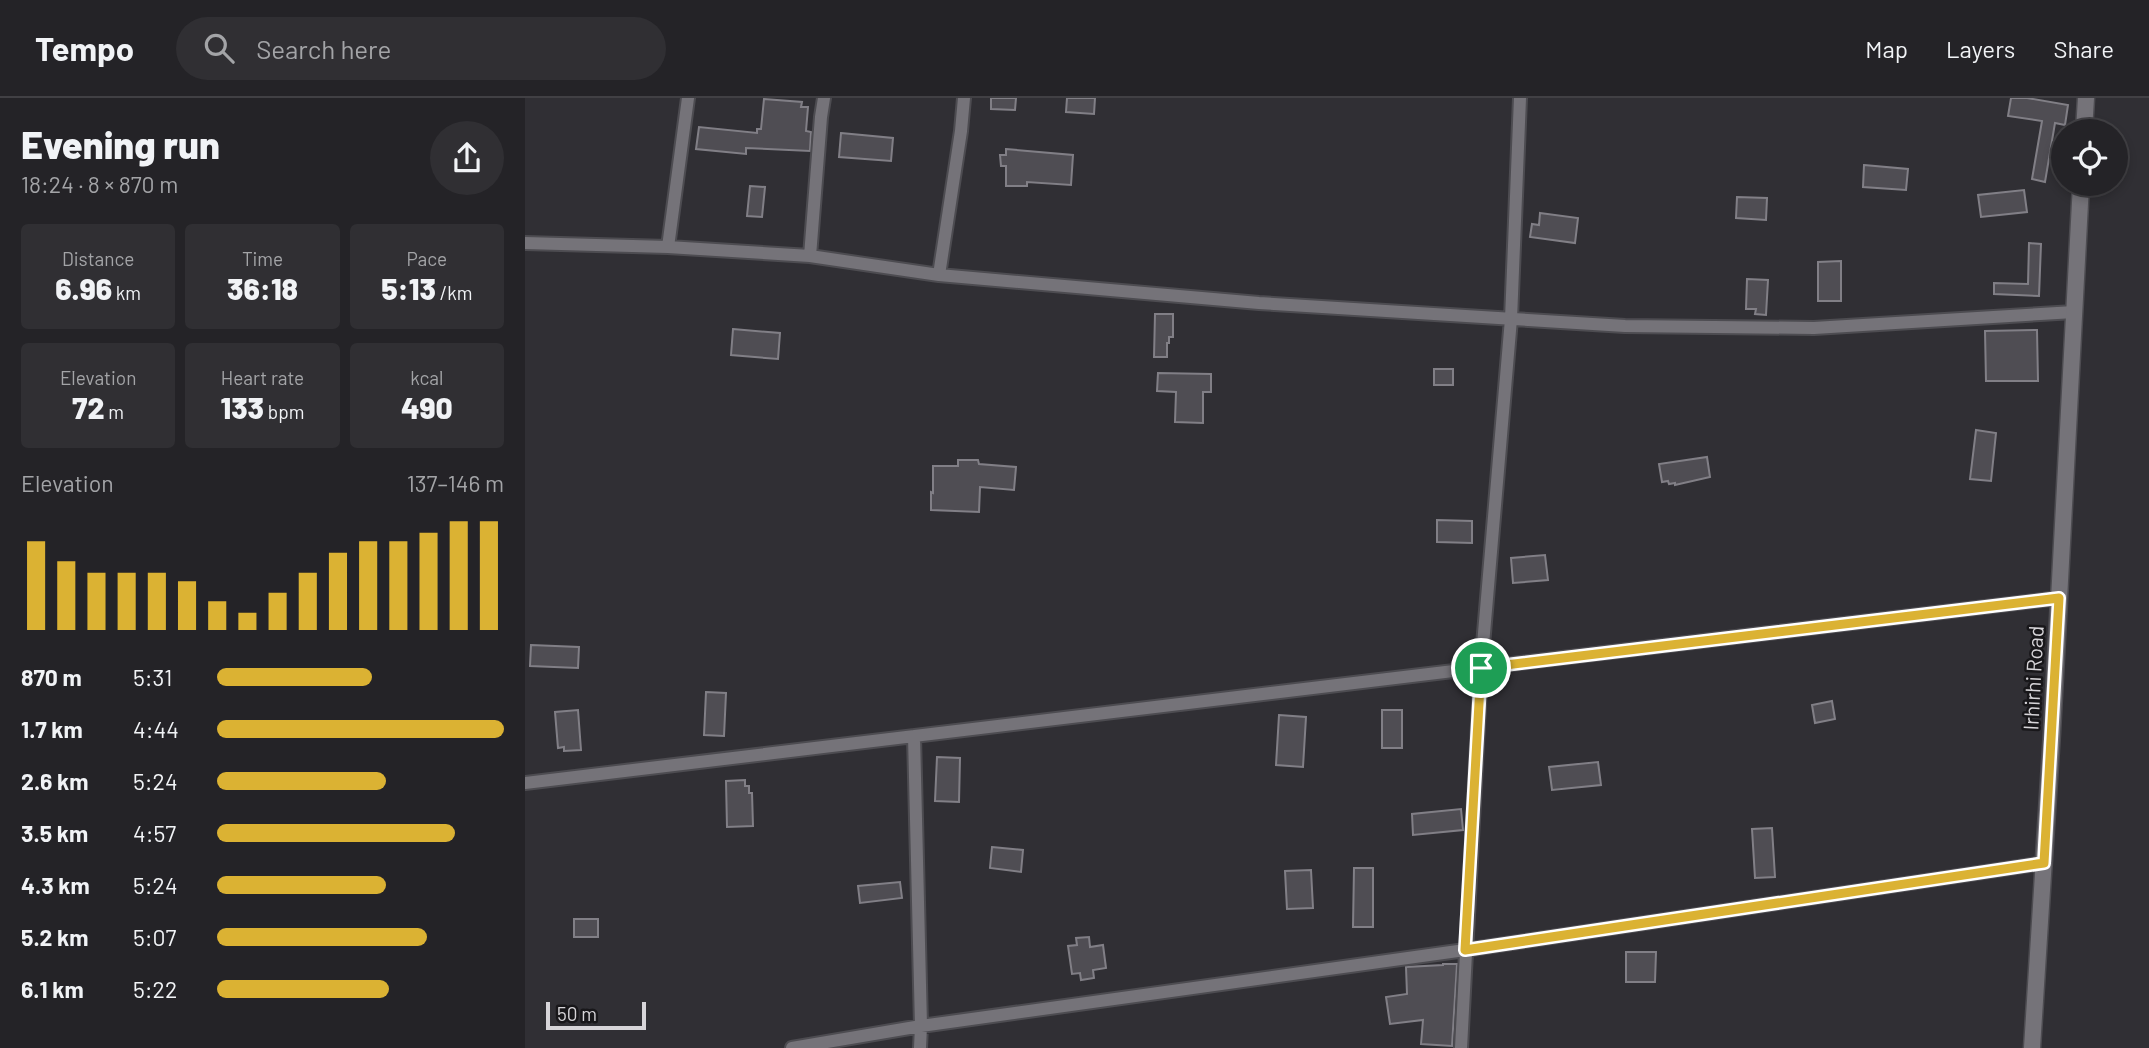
<!DOCTYPE html>
<meta charset="utf-8">
<style>
:root{--surface:#242327;--page:#302f33;--text:#f1f3f6;--muted:#a3a4a7;--line:#414044;--accent:#dbb233}
body{margin:0;font-family:Barlow,sans-serif;background:var(--page);color:var(--text);height:100vh;display:flex;flex-direction:column;font-size:26px;white-space:nowrap}
*{box-sizing:border-box;margin:0}
p{font-size:23px;color:var(--muted)}
.icon{flex:none;width:38px;height:38px;fill:none;stroke:currentColor;stroke-width:2;stroke-linecap:round;stroke-linejoin:round}
.map{position:relative;flex:1;overflow:hidden}
.drawer{display:flex;flex-direction:column;background:var(--surface);width:525px}
.drawer>*{flex:none}
.tools{position:absolute;left:1526px;top:21px;display:grid;gap:14px}
.tools a{display:grid;place-items:center;width:77px;height:77px;border-radius:50%;background:var(--surface);box-shadow:0 4px 10px #0003,0 0 0 2px var(--line);font-size:35px}
.scale{position:absolute;left:21px;bottom:18px;width:100px;box-sizing:border-box;padding-left:7px;border:4px solid #d7d5d9;border-top:0;font-size:19px;line-height:24px;white-space:nowrap;color:#d7d5d9;-webkit-text-stroke:5px #18171a;paint-order:stroke}
.pin{position:absolute;display:grid;place-items:center;width:60px;height:60px;color:#fff;margin:-30px;border:4px solid #fff;border-radius:50%;box-shadow:0 2px 7px #0007}
.round{display:grid;place-items:center;flex:none;width:74px;height:74px;border-radius:37px;background:var(--page)}
.summary{display:flex;align-items:center;justify-content:space-between;height:119px;padding:0 21px}
h1{font-size:38px;font-weight:800;line-height:52px}
.figures{display:grid;grid-template-columns:repeat(3,1fr);gap:10px;height:119px;padding:7px 21px}
.figures div{display:grid;align-content:center;border-radius:7px;background:var(--page);text-align:center}
.figures b{font-size:30px;font-weight:800}
.figures small{font-size:19px;font-weight:400}
.figures p{font-size:19px}
.chart{height:196px;padding:14px 21px}
.chart p{display:flex;justify-content:space-between}
.chart svg{width:100%;height:126px;margin-top:7px;stroke:var(--accent);stroke-width:6}
ul{padding:0 21px;list-style:none;font-size:23px}
li{display:grid;grid-template-columns:112px 84px 1fr;align-items:center;height:52px}
li i{height:18px;border-radius:9px;background:var(--accent)}
header{display:flex;align-items:center;gap:42px;box-sizing:border-box;height:98px;padding:0 35px;background:var(--surface);border-bottom:2px solid var(--line)}
header strong{font-size:33px}
nav{display:flex;gap:38px;margin-inline-start:auto;font-size:24px}
.search{width:490px;height:63px;background:var(--page);display:flex;align-items:center;gap:18px;box-sizing:border-box;padding:0 24px;border-radius:38px;color:var(--muted);font-size:26px}
main{display:flex;flex:1;min-height:0}
.map>svg:first-child{display:block}
.building{fill:#4f4d53;stroke:#817f86;stroke-width:2}
.lines{fill:none;stroke-linecap:round;stroke-linejoin:round}
.minor-casing{stroke:#4d4c51;stroke-width:16}
.tertiary-casing{stroke:#4d4c51;stroke-width:19}
.minor{stroke:#757379;stroke-width:12}
.tertiary{stroke:#757379;stroke-width:16}
.route-casing{stroke:#fff;stroke-width:14}
.route{stroke:#dbb233;stroke-width:9}
.labels{text-anchor:middle;stroke-width:5;stroke-linejoin:round;paint-order:stroke}
.street-label{font-size:21px;fill:#d7d5d9;stroke:#18171a}
</style>
<header>
<strong>Tempo</strong>
<div class="search"><svg class="icon" aria-label="search" viewBox="0 0 24 24"><circle cx="10" cy="10" r="6"/><path d="M15 15l6 6"/></svg>Search here</div>
<nav><a>Map</a><a>Layers</a><a>Share</a></nav>
</header>
<main>
<section class="drawer">
<div class="summary"><div><h1>Evening run</h1><p>18:24 · 8 × 870 m</p></div><a class="round"><svg class="icon" aria-label="share" viewBox="0 0 24 24"><path d="M12 15V3M7 8l5-5 5 5M5 13v7h14v-7"/></svg></a></div>
<div class="figures">
<div><p>Distance</p><b>6.96<small> km</small></b></div>
<div><p>Time</p><b>36:18</b></div>
<div><p>Pace</p><b>5:13<small> /km</small></b></div>
</div>
<div class="figures">
<div><p>Elevation</p><b>72<small> m</small></b></div>
<div><p>Heart rate</p><b>133<small> bpm</small></b></div>
<div><p>kcal</p><b>490</b></div>
</div>
<div class="chart"><p><span>Elevation</span>137–146 m</p>
<svg viewBox="0 0 160 44" preserveAspectRatio="none"><path d="M5 44V13M15 44V20M25 44V24M35 44V24M45 44V24M55 44V27M65 44V34M75 44V38M85 44V31M95 44V24M105 44V17M115 44V13M125 44V13M135 44V10M145 44V6M155 44V6"/></svg>
</div>
<ul>
<li><b>870 m</b>5:31<i style="width:54%"></i></li>
<li><b>1.7 km</b>4:44<i style="width:100%"></i></li>
<li><b>2.6 km</b>5:24<i style="width:59%"></i></li>
<li><b>3.5 km</b>4:57<i style="width:83%"></i></li>
<li><b>4.3 km</b>5:24<i style="width:59%"></i></li>
<li><b>5.2 km</b>5:07<i style="width:73%"></i></li>
<li><b>6.1 km</b>5:22<i style="width:60%"></i></li>
</ul>
</section>
<div class="map">
<svg width="1624" height="950" viewBox="0 0 1624 950">
<rect width="100%" height="100%" fill="#302f34"/>
<path class="building" d="M466 0H491L490 12 466 11Z
M542 0H570L569 16 541 14Z
M1486 0H1502L1543 7 1540 27 1530 25 1520 84 1507 81 1517 23 1483 18Z
M239 1 277 4 276 9H283L281 33 286 34 285 53 221 50V56L171 51 174 29 232 35V31H236Z
M316 35 368 40 366 63 314 59Z
M481 51 548 57 546 87 502 84V88H481V68H476L475 57H481Z
M1339 67 1383 71 1381 92 1338 89Z
M225 88 240 89 237 119 222 118Z
M1499 92 1502 114 1456 119 1453 97Z
M1212 99 1242 100 1241 122 1211 120Z
M1015 115 1053 120 1050 145 1005 139 1007 126 1014 127Z
M1504 145 1516 146 1514 198 1469 196V185L1503 186Z
M1316 163V203H1293V164Z
M1222 181 1243 182 1241 217 1230 216 1231 211H1221Z
M630 216H648V239H644V245H642V259H629Z
M208 231 255 235 253 261 206 257Z
M1512 232 1513 283H1461L1460 233Z
M909 271H928V287H909Z
M633 275 686 276V294H678V325L650 324 651 294 632 293Z
M1451 332 1471 335 1466 383 1445 381Z
M1182 359 1185 379 1150 387V385L1144 386 1143 383 1137 384 1134 366Z
M433 362H453L454 366 491 369 489 392 455 389 454 414 406 412V394L408 395V368H433Z
M912 422 947 423V445L912 444Z
M1020 457 1023 482 988 485 986 460Z
M6 547 54 549 53 570 5 568Z
M181 594 201 595 199 638 179 637Z
M1307 603 1310 621 1290 625 1287 607Z
M53 612 56 652 39 653V649L33 650 30 614Z
M857 612H877V650H857Z
M754 617 781 619 778 669 751 667Z
M412 659 435 660 434 704 410 703Z
M1073 664 1076 687 1027 692 1024 669Z
M220 682V688H224V695H227L228 728 202 729 201 683Z
M936 711 938 732 888 737 887 716Z
M1247 730 1250 779 1230 780 1227 731Z
M467 749 498 752 496 774 465 770Z
M829 770H848V829H828Z
M786 772 788 810 762 811 760 773Z
M375 784 377 800 335 805 333 788Z
M49 821H73V839H49Z
M564 839 565 849 578 847 581 870 568 872 569 880 556 882 555 875 547 876 543 848 552 847 551 840Z
M1101 854H1131L1130 884H1101Z
M918 866H932L927 948 896 946 898 922 865 926 861 899 882 896 881 869 918 867Z"/>
<g class="lines">
<g class="minor-casing">
<path id="minor" d="M0 145 143 149 285 158 414 177 734 205 1100 228 1289 230 1549 214
M143 149 163 0
M285 158 296 19 299 0
M414 177 436 33 439 0
M389 638 396 928 395 950
M0 685 1534 500
M267 950 396 928 940 852 1519 765
M936 950 956 570 986 221 995 0"/>
</g>
<g class="tertiary-casing">
<path id="tertiary" d="M1559 33 1561 0
M1507 950 1527 634 1556 86"/>
</g>
<use href="#minor" class="minor"/>
<use href="#tertiary" class="tertiary"/>
</g>
<g class="lines">
<g class="route-casing">
<path id="route" d="M1534 500 1519 765 940 852 956 570Z"/>
</g>
<use href="#route" class="route"/>
</g>
<g class="labels">
<g class="street-label">
<text transform="translate(1509 580) rotate(-87)" y="7">Irhirhi Road</text>
</g>
</g>
</svg>
<div class="tools">
<a><svg class="icon" aria-label="locate" viewBox="0 0 24 24"><circle cx="12" cy="12" r="6"/><path d="M12 2v4M12 18v4M2 12h4M18 12h4"/></svg></a>
</div>
<div class="scale">50 m</div>
<div class="pin" style="left:956px;top:570px;background:#1e9e55"><svg class="icon" aria-label="arrive" viewBox="0 0 24 24"><path d="M6 21V4h12l-3 4 3 4H6"/></svg></div>
</div>
</main>
